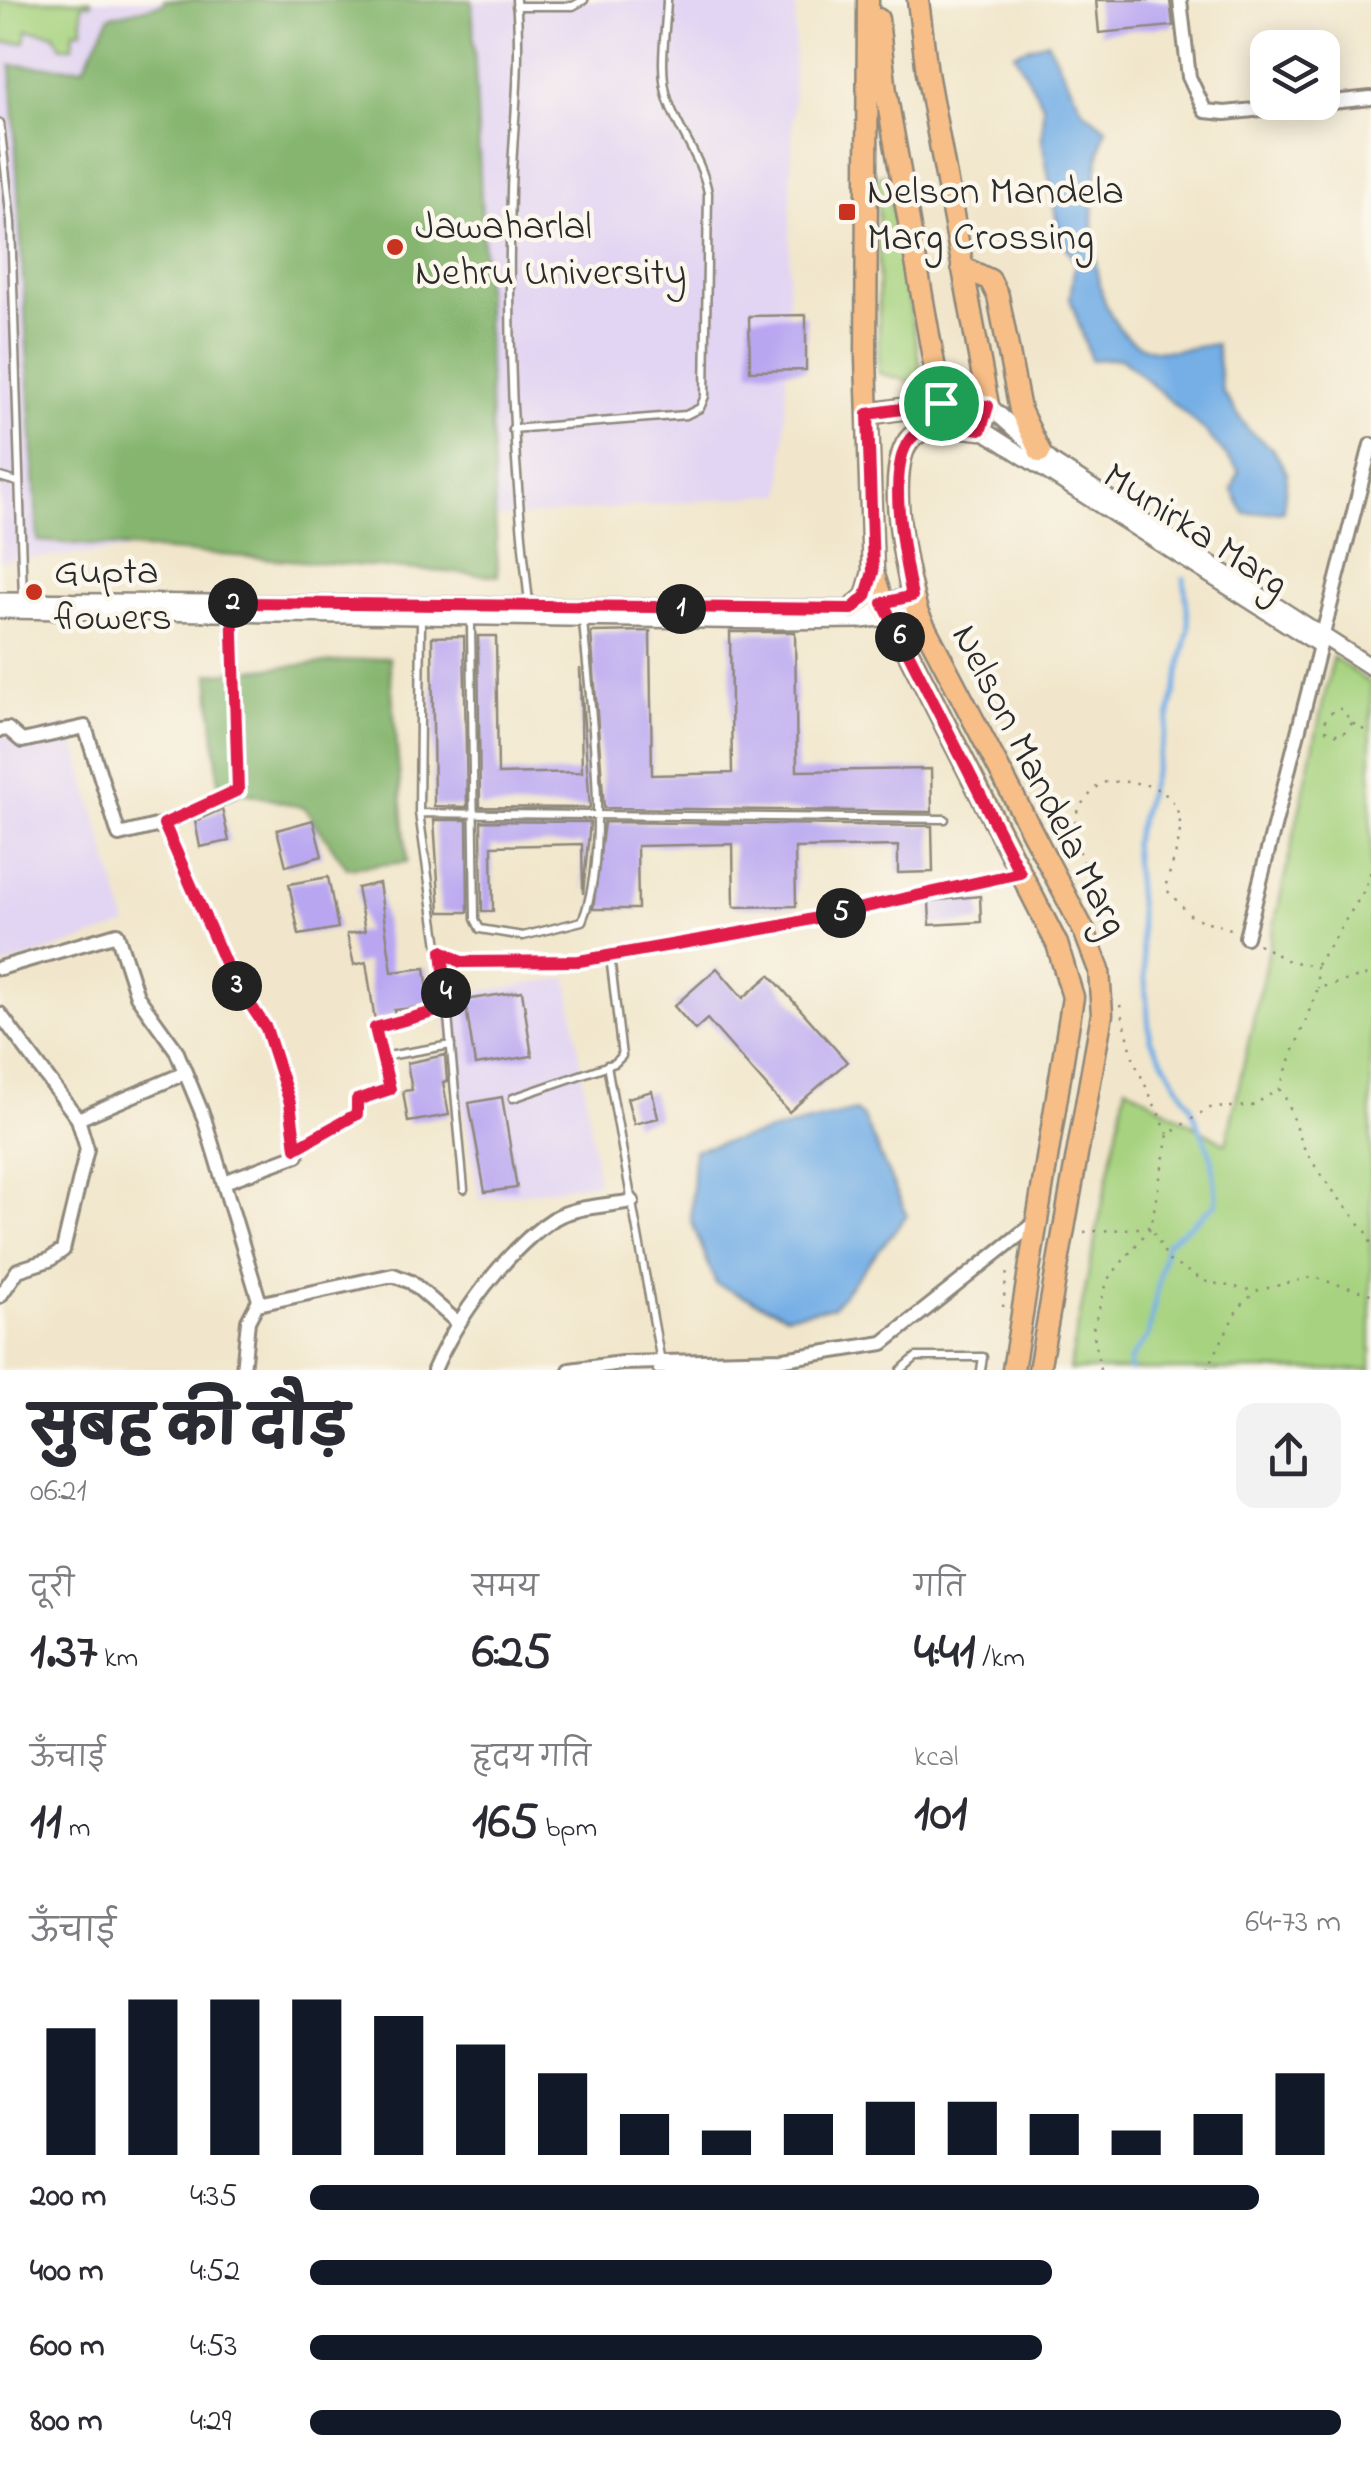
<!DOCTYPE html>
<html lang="hi">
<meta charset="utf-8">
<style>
:root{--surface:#fff;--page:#f2f2f3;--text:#2b2b33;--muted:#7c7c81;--accent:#111827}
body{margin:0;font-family:"Indie Flower","Playpen Sans Deva",sans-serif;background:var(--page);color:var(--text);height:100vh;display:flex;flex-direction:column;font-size:38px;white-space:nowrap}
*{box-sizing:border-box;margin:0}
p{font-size:32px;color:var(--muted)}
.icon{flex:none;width:55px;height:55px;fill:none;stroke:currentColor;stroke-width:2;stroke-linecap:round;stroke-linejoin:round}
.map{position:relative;height:1370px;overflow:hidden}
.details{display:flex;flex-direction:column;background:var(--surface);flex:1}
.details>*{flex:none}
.fabs{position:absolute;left:1250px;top:30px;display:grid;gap:20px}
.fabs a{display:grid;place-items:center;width:90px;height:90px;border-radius:20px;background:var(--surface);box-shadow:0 5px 25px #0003;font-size:50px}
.pin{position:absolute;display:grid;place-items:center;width:85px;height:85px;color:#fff;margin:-42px;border:5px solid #fff;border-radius:50%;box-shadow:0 2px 10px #0007}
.km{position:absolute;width:50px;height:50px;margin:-25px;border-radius:50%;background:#222;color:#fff;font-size:28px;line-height:50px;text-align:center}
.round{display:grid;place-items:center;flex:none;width:105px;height:105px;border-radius:20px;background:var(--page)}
.headline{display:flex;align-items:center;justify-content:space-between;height:170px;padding:0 30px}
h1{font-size:55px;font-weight:800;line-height:75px}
.stats{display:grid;grid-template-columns:repeat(3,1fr);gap:15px;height:170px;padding:10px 30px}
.stats div{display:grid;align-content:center}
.stats b{font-size:50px;font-weight:800}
.stats small{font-size:28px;font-weight:400}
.stats p{font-size:28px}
.chart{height:280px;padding:20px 30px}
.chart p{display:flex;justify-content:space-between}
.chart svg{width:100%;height:180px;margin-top:10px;stroke:var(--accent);stroke-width:6}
ul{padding:0 30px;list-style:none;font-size:32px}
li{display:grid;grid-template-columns:160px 120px 1fr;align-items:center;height:75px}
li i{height:25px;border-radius:12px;background:var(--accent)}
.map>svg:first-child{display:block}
.built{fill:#e2d4f3}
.green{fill:#a7d380;stroke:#697f56;stroke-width:2.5}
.forest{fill:#85b56e;stroke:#58704c;stroke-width:2.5}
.water{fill:#75afe6;stroke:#506d88;stroke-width:2.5}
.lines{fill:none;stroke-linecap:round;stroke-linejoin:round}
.stream{stroke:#75afe6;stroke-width:5}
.building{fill:#b8a6f1}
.service-casing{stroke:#8e887b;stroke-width:11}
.minor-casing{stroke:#8e887b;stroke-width:18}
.tertiary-casing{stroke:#8e887b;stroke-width:20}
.primary-casing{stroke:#8e887b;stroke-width:25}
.path{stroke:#8e887b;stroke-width:2.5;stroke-dasharray:2.5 8;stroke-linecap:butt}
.service{stroke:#fff;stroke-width:6}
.minor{stroke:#fff;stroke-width:12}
.tertiary{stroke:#fff;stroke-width:15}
.primary{stroke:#f7be87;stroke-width:20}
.route-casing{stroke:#fff;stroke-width:20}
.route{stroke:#e11d48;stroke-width:12}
.poi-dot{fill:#c8321e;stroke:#fbf7ec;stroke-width:4}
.labels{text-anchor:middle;stroke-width:9;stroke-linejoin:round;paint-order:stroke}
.poi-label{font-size:40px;fill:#2b2b2b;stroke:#fbf7ec;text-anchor:start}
.street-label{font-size:40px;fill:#2b2b2b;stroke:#fbf7ec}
</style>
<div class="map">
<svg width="1371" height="1370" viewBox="0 0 1371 1370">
<rect width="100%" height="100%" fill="#fbf7ec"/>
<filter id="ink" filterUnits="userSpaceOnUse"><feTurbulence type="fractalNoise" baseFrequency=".01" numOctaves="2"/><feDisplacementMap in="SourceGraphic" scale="20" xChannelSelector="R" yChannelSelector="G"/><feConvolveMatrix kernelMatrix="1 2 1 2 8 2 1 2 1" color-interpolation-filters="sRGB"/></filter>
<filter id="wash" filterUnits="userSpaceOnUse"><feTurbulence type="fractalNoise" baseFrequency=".0048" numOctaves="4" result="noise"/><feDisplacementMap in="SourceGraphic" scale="40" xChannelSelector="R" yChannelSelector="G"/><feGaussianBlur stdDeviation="2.25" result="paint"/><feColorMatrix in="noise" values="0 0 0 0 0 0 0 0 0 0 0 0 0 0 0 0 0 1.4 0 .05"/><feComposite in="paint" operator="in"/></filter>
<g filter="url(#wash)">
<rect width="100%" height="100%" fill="#f1e6cb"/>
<path class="built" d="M0 0H796L783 494 0 561Z
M70 726 127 925 0 967V731L12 740Z
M568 978 598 1182 480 1200 442 997Z"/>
<path class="green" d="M0 0H91V4H82V30L74 31 73 47H61L54 34 27 30 25 42 1 43Z
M886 174 924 386 879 373 878 176Z
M1333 657 1371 684V1370H1069L1126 1086 1226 1144Z"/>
<path class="forest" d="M164 0H472L498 576 38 541 11 65 83 68 110 16 163 4Z
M389 657 407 862 347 868 305 808 219 786 209 674Z"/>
<path class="water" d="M1047 41 1083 110 1106 128C1088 183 1077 334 1154 350 1172 353 1198 346 1216 344L1222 391 1249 431 1273 449 1287 473 1283 511 1245 514 1232 489 1239 471 1204 430 1121 358 1091 360 1070 298 1075 263 1059 233 1042 140 1043 105 1014 53Z
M855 1111 863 1117 907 1215 833 1307 786 1315 716 1284 691 1220 694 1150Z"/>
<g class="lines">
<path class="stream" d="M1130 1370 1129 1361 1148 1336 1166 1244 1217 1203 1212 1158 1190 1104 1150 1039 1133 845 1168 723 1189 628 1184 578"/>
</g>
<g id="blocks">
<path class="building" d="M1096 0H1170L1173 26 1099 33Z
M806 315V370L750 371 749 316Z
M650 631 652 775 732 773 730 632H795L797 771 931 769 932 812 604 808 591 632Z
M464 636 467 807 434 806 432 637Z
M478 636H496L498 774 582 772 580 668 590 808 480 807Z
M222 809 229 841 200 847 195 821Z
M313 820 322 856 286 866 277 830Z
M434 820H467L468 912H440Z
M481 821 590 822 583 894 582 844 492 846 493 911H482Z
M604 822 932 826 933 872 898 873V846L795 848 796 906 734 907 733 844 637 846 638 909H593Z
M328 877 338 928 299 935 289 884Z
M379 883 392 972 425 968 430 1006 394 1010 395 1015 375 1021 366 962 354 965 347 934 365 931 357 888Z
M980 896 981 922 930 925 929 901Z
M717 968 743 998 770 975 847 1062 789 1112 707 1019 695 1030 674 1006Z
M522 991 532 1056 475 1065 465 1000Z
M445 1055 447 1081 443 1082 449 1115 408 1122 403 1091 412 1090 407 1063Z
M652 1091 658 1118 634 1124 627 1098Z
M502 1097 517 1188 485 1192 469 1103Z"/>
</g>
</g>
<g filter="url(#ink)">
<use href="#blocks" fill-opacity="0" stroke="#8e887b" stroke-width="2.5"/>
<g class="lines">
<g class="service-casing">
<path id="service" d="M516 0C522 64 513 127 511 191 507 328 513 466 529 603
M516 6H573L584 0
M0 123 11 222 23 598
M512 429 686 415 700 408 705 396 708 193C702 158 679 133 668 100 658 69 666 32 667 0
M0 477 17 482
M421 619 419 813 438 946 461 962 579 961 780 927 1018 874
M471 625 475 919 480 929 523 936 582 921C612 851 589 699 583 620
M419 813 945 819
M442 952 464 1189
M382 1057 451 1045
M607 1065 661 1362
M513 1098 615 1063 622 1056 610 956
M297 1147 357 1114V1100L390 1089 375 1028 447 1008
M657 1370H713
M901 1370 916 1357H983L981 1370"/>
</g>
<g class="minor-casing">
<path id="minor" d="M1180 0 1189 77 1205 111 1225 113 1371 98
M0 730 8 729 22 741 85 727 119 835 164 824 232 794 239 787 232 606
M164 824 230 974 266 1028 290 1103 297 1155 224 1182
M1246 937 1371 445
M0 968 117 934 137 996 176 1050 204 1118 259 1300 248 1321 243 1370
M0 1014 78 1119 185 1073
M0 1296 18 1270 49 1260 63 1250 87 1149 78 1119
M258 1304 393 1275 411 1282 457 1322
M434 1370C456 1319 507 1248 555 1218 576 1206 608 1206 632 1201
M570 1370 622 1363 784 1359 883 1343 1037 1221"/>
</g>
<g class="tertiary-casing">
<path id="tertiary" d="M988 405 1052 462 1371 667
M981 429 1317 643
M0 601 852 609 912 596
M0 610 777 621 861 620 918 614"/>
</g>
<g class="primary-casing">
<path id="primary" d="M918 0 927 73 988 405 981 429C960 427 929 421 912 437 882 465 907 578 918 614L1085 933 1099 970 1102 1014 1039 1370
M878 19 886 92 945 426
M962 267 990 280 998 296 1020 410 1040 452
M868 414 941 403 988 405
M873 572 883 603 1057 944 1073 997 1013 1370
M852 609 866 597 873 572 866 358 868 0"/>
</g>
<path class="path" d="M1352 723 1341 736 1326 730 1324 722 1334 709H1342L1352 723 1371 734
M1109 943 1073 831 1078 808 1100 783C1128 779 1172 782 1179 817 1184 836 1170 869 1165 888L1192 917 1234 930
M1258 944 1288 961 1316 966 1318 988
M1317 965 1364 891 1371 871
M1120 1005 1134 1061 1168 1134
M1279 1089C1293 1105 1293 1127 1303 1146 1321 1179 1345 1205 1368 1234L1371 1244
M1084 1232 1151 1227 1169 1261 1207 1282 1256 1291 1312 1277 1371 1294
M1003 1307 1007 1270
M1100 1370 1093 1329 1108 1279 1151 1227 1168 1134 1209 1108 1252 1106 1279 1089 1318 988 1371 974
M1207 1370 1237 1310 1255 1292"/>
<use href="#service" class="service"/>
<use href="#minor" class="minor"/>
<use href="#tertiary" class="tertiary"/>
<use href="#primary" class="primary"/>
</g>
</g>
<g class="lines" filter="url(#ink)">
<g class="route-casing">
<path id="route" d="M941 403 988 406 981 429C961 427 939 423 919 432 881 450 905 562 912 596L883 603 1020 873 780 926 579 961 461 962 442 951 448 1008 375 1028 390 1089 357 1100V1114L296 1148 290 1103 266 1028 230 974 164 824 238 790 232 603 852 609 866 596 873 572 868 414Z"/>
</g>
<use href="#route" class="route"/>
</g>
<g class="poi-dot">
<rect x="837" y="202" width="20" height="20" rx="5"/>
<circle cx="395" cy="247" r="10"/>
<circle cx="34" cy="592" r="10"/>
</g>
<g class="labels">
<g class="poi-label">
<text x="867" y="203">Nelson Mandela<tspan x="867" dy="46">Marg Crossing</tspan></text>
<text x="415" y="238">Jawaharlal<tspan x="415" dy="46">Nehru University</tspan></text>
<text x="54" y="583">Gupta<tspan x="54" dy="46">flowers</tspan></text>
</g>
<g class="street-label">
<text transform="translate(1197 528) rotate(33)" y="14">Munirka Marg</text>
<text transform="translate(1042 779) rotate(63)" y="14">Nelson Mandela Marg</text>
</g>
</g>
</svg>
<div class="fabs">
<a><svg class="icon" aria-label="layers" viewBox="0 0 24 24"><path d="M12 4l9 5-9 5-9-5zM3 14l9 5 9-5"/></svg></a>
</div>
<div class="pin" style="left:941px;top:403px;background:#1e9e55"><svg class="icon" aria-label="arrive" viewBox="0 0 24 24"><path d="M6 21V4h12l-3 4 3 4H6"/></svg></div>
<b class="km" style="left:681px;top:609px">1</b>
<b class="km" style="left:233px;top:603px">2</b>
<b class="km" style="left:237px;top:986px">3</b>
<b class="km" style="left:446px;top:993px">4</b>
<b class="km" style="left:841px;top:913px">5</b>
<b class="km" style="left:900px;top:637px">6</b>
</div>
<section class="details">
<div class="headline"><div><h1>सुबह की दौड़</h1><p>06:21</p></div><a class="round"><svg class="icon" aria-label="share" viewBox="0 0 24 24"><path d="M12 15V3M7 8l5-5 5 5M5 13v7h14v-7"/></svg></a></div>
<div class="stats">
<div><p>दूरी</p><b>1.37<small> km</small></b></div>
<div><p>समय</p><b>6:25</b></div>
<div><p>गति</p><b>4:41<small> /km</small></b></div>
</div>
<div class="stats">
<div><p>ऊँचाई</p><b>11<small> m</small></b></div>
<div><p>हृदय गति</p><b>165<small> bpm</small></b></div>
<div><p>kcal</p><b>101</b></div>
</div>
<div class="chart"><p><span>ऊँचाई</span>64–73 m</p>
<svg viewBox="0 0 160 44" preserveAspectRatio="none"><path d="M5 44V13M15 44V6M25 44V6M35 44V6M45 44V10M55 44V17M65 44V24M75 44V34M85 44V38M95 44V34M105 44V31M115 44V31M125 44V34M135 44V38M145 44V34M155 44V24"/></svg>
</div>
<ul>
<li><b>200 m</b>4:35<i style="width:92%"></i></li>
<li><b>400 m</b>4:52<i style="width:72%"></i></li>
<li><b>600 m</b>4:53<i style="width:71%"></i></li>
<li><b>800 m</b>4:29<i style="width:100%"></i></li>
</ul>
</section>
